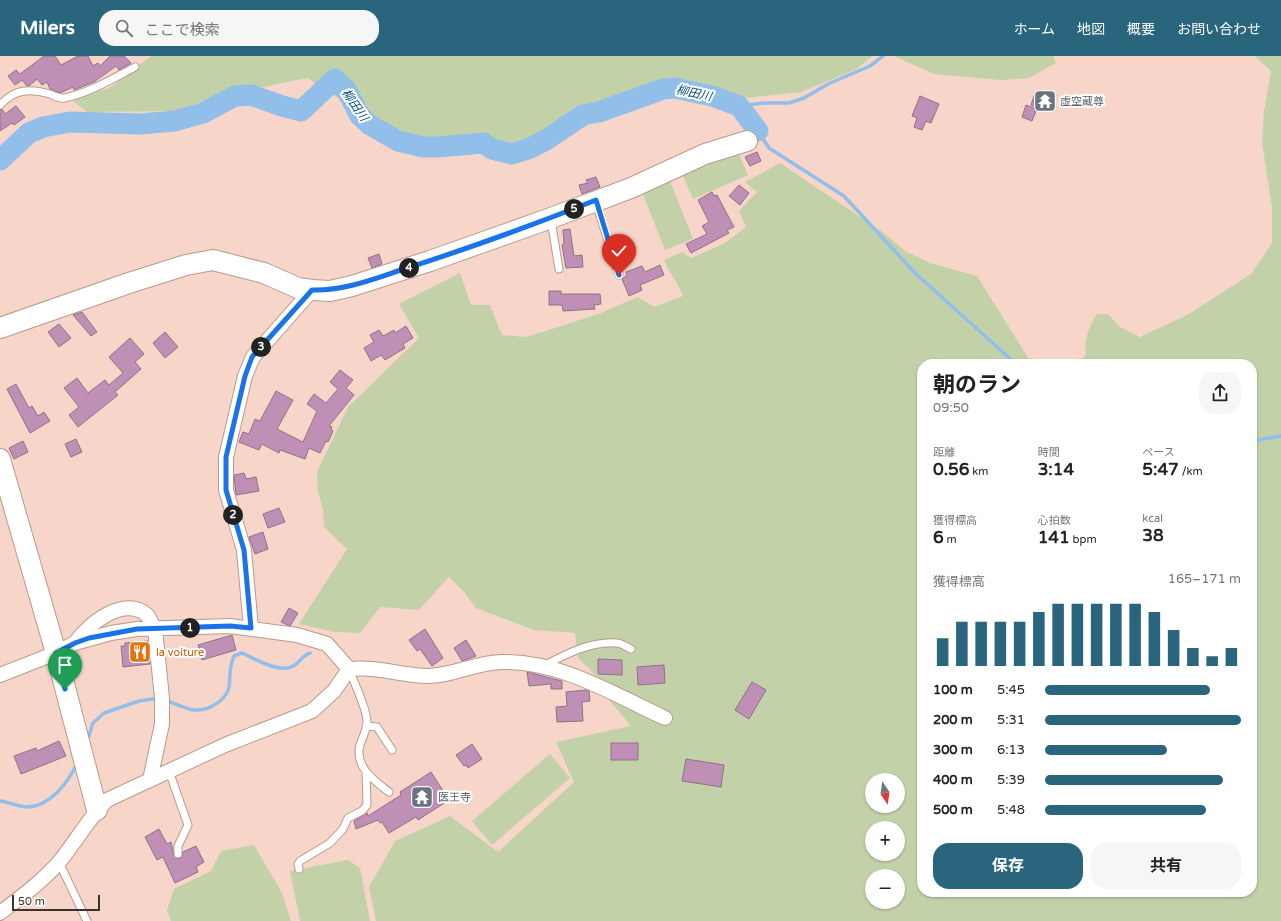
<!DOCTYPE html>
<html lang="ja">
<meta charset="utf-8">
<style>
:root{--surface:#fff;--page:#f6f6f6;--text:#222;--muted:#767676;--accent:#29657d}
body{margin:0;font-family:"Varela Round","Noto Sans JP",sans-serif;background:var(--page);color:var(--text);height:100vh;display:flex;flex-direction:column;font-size:15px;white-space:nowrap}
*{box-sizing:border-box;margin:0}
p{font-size:13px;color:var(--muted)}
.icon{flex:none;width:22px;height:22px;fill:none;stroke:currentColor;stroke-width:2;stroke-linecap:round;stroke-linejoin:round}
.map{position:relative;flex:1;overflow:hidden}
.sheet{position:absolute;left:917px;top:303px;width:340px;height:538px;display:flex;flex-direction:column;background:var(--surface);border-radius:16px;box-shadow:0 1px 3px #0004}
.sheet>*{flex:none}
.needle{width:26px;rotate:167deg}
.controls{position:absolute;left:865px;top:717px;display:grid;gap:8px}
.controls a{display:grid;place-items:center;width:40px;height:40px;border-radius:50%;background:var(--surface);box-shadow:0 1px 3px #0004;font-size:20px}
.scale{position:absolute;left:12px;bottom:10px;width:88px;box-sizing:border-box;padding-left:4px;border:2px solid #3f322d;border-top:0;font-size:11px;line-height:14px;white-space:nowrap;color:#3f322d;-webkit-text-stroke:3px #fff;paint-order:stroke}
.pin{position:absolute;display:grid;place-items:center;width:34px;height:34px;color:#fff;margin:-41px -17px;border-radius:50% 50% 50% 0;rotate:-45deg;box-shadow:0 0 4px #0007}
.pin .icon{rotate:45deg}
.km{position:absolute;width:20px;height:20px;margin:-10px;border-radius:50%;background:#222;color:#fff;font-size:11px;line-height:20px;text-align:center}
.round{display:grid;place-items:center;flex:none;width:42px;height:42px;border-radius:16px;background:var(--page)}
.headline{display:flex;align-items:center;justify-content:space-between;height:68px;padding:0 16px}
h1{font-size:22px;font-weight:700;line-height:30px}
.metrics{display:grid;grid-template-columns:repeat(3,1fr);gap:6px;height:68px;padding:4px 16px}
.metrics div{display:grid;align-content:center}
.metrics b{font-size:17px;font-weight:700}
.metrics small{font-size:11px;font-weight:400}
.metrics p{font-size:11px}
.chart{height:112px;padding:8px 16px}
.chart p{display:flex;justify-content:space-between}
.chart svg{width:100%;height:72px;margin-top:4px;stroke:var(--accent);stroke-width:6}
.button{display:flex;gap:8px;margin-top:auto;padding:8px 16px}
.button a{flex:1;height:46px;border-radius:16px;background:var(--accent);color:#fff;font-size:16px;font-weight:700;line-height:46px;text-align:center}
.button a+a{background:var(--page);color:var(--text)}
ul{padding:0 16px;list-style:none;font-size:13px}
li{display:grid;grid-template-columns:64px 48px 1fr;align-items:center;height:30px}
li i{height:10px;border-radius:5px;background:var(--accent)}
header{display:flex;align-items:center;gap:24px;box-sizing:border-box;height:56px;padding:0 20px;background:var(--accent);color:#fff}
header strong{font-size:19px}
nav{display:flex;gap:22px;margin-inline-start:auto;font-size:14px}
.search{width:280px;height:36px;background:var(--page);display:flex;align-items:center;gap:10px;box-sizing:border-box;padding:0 14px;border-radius:16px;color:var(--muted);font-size:15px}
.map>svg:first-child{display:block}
.green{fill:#c3d1a8;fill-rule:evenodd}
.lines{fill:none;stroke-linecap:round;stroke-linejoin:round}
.stream{stroke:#91bfea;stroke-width:3.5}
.river{stroke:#91bfea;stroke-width:21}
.building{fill:#bf8fb5;stroke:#8c7486}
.lane-casing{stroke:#b89a8d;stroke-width:9}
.street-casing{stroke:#b89a8d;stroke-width:16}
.secondary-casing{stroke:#b89a8d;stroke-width:22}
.lane{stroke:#fff;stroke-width:7}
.street{stroke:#fff;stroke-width:14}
.secondary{stroke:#fff;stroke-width:20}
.route-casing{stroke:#fff;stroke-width:8}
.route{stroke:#1a73e8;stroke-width:5}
.labels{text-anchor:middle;stroke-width:4;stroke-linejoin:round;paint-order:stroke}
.worship-label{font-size:11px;fill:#5b616d;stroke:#fff;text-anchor:start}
.food-label{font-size:11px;fill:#c56008;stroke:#fff;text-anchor:start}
.water-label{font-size:12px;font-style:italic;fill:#014f83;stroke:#fff}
</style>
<header>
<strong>Milers</strong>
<div class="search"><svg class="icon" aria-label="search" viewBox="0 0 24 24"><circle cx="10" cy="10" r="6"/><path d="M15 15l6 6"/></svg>ここで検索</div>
<nav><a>ホーム</a><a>地図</a><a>概要</a><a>お問い合わせ</a></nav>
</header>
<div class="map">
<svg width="1281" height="865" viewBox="0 0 1281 865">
<rect width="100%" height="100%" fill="#f7d6c9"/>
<path class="green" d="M151 0H872L857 13 801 36 738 43 696 30 676 28 617 48 578 56 540 79 526 91 504 94 483 83 432 87 403 84 307 22 218 40 177 55 87 56 71 43 109 32Z
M894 0H1053L1056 7 1029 22 1001 24 934 18Z
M1255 0H1281V865H376L369 831 395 785 450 760 498 796 574 726 556 686 631 670 610 645 599 623 578 602 575 577 534 574 476 552 465 537 449 521 419 554 380 551 360 577 334 576 299 568 347 493 324 471 323 453 318 436 317 416 348 351 419 282 399 248 460 217 471 249H490L502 279 527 281 601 257 638 241 654 251 683 240C678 226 669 218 664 204L682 196 691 202 725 187 746 171 739 155 757 136 745 126 780 107 884 177 905 195 930 207 977 220 1032 308H922V836H1252V308H1078L1086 298C1084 283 1089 271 1097 258H1108L1120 271 1140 281 1189 258 1251 218 1272 187V152L1262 86 1264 55 1271 15ZM872 724H898V750H872ZM872 772H898V798H872ZM872 820H898V846H872Z
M739 98 748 119 693 143 682 118 721 102Z
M670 125 693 183 665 194 642 136Z
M550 698 570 722 492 789 472 765Z
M254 789 282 837 291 865H171L167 854 174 833 211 815 221 795Z
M348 804 360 812 370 865H300L290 815Z"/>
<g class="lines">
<path class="stream" d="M739 50 763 47H789L804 42 828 28 870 10 883 0
M758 75 769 92 844 140 915 217 1016 308
M1252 385 1281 380
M165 644C174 647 185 653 195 654 208 655 226 645 229 631 231 618 228 614 234 600L242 597C256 603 281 619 295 609 301 605 303 599 310 597
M87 686 93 667 104 657 139 645 159 642
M0 745C9 746 19 751 27 751 50 751 68 726 77 708"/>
<path class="river" d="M0 104 29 77 43 71 70 66 140 68 175 65 203 57 235 40 251 39 282 50 301 55 335 23 347 35 360 60 370 69 398 85 423 91H438L483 87 492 93 512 98 528 93 546 84 583 59 599 56 663 33 675 32 712 40 739 50 758 75"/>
</g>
<path class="building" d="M44 0H55L61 9 78 0H88L93 10 98 7 100 10 110 0H124L131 7 119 14 116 10 94 26 74 34 73 31 60 37 50 33 47 26 42 29 37 23 29 30H27L22 24 15 29 8 20 16 14 20 18Z
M1042 35 1056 39 1051 55 1031 49 1035 37 1041 39Z
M920 40 939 48 931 67 926 65 922 74 914 71 917 62 912 60Z
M1026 49 1037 53 1032 65 1022 61Z
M16 50 25 61 14 69 12 67 0 75V54L2 53 5 58Z
M757 96 761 105 750 110 745 101Z
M596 121 600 131 582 138 579 129 588 127 586 124Z
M739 129 749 137 740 149 729 140Z
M712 136 714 140 717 139 734 171 727 174 729 177 691 197 686 188 707 178 702 170 709 166 698 144Z
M570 173 574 200 582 199 583 211 566 212 562 189H564L563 174Z
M379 198 382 208 372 212 368 202Z
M660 209 664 219 640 229 642 234 629 240 622 223 627 219 626 216 642 210 645 216Z
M549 235H561V238H600L601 248 594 249 595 253 563 255 562 249H549Z
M82 256 97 276 91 280 73 259Z
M59 268 71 282 59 291 48 276Z
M406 270 413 282 403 288 405 292 385 304 381 299 371 305 364 292 374 286 370 279 379 274 383 280 394 274 395 277Z
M165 276 178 291 165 302 153 287Z
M130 282 144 298 135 306 141 313 115 336 118 339 78 371 69 359 79 351 64 332 77 322 88 337 105 324 109 329 123 317 109 301Z
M340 314 353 324 346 332 354 339 329 370 332 371 331 374 333 375 328 386 326 385 320 397 309 392 305 403 280 394 279 397 262 388 259 394 239 386 243 376 249 378 255 363 260 365 276 335 293 344 277 373 303 386 317 355 307 348 314 338 326 347 338 333 330 326Z
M16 328 29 352 32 350 38 360 44 356 50 365 30 377 7 333Z
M76 383 82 396 71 401 65 388Z
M23 385 28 396 14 403 9 392Z
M244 417 246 423 256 421 259 435 236 439 234 419Z
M279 452 285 466 268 472 263 458Z
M263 476 268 493 255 498 249 481Z
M289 552 298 557 290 570 281 566Z
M425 573 443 602 432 610 420 593 417 595 409 584Z
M232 579 236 594 202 604 198 589Z
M466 584 476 600 462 605 454 592Z
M148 585 150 608 123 611 121 590H125V587Z
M598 603 622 604V619L598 618Z
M664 609 665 627 638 629 637 611Z
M527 616 562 625V633H551V628L529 630Z
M752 626 766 634 749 663 735 654Z
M586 634 589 635 590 645 582 646 583 665 557 666 556 651 567 650 566 636Z
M59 685 66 700 21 718 14 700 36 692 37 695Z
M611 687H638V704H611Z
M472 688 482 703 468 712 466 709 464 710 456 699Z
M686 703 724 709 721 731 682 725Z
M431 716 449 744 418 764 416 761 389 777 382 766 380 767 378 764 356 773 354 765 367 757 368 760 401 739 400 736Z
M159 773 167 788 171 786 174 800 176 802H181L183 796 196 790 204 806 196 811 198 816 175 827 163 801 157 804 145 781Z"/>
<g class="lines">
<g class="lane-casing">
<path id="lane" d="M0 49C15 33 29 32 50 38 54 40 60 43 64 42 87 38 114 22 135 11
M596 147 619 219
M551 164 559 213
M543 610C566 598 591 585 617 587 621 587 627 591 631 593
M349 613C354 627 367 652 367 666 367 674 362 682 360 689 354 711 375 725 389 736
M366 670 377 671 392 694
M169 715 188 769 178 790V798
M59 806 87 865
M299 813 298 808 300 805 330 787 343 773 348 762 362 755 367 749 366 716"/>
</g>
<g class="street-casing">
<path id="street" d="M251 572 244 494 226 434V401L245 320 253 301 312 234
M75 587C88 568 124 539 147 559 150 563 152 569 155 573L162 642V668L150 724
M349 613C377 610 398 619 425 620 451 621 476 606 502 606 561 605 613 638 665 662
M0 619 56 597 75 587 111 577 137 573 230 570 297 579 327 588 349 613
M0 857C21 841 43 825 60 805 76 785 89 762 107 744L225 689 312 655 334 635 349 613"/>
</g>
<g class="secondary-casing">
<path id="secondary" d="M0 272 129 227 186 209 213 204 264 217 298 232 312 234 330 235 352 230 430 205 551 162 631 132 705 98 747 85
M0 403 56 597 97 754"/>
</g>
<use href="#lane" class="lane"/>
<use href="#street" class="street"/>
<use href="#secondary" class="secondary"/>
</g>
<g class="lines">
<g class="route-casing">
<path id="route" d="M65 633 56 597 75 587 89 582 137 573 230 570 251 572 244 494 226 434V401L245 320 252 301 312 234C345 235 376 222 407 212 470 192 533 169 596 144L619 219"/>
</g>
<use href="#route" class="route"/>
</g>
<defs>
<g id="temple-square" transform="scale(1.15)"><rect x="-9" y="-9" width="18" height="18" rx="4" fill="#6b7280" stroke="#fff"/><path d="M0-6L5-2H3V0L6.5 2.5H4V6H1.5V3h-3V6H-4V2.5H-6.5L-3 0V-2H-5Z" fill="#fff"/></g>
<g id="restaurant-square" transform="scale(1.15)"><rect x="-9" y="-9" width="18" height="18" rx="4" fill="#e8710a" stroke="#fff"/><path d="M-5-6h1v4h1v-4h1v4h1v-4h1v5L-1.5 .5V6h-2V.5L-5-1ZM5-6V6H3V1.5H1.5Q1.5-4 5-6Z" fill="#fff"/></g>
</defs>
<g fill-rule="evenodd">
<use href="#temple-square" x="1045" y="45"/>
<use href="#restaurant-square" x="140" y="596"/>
<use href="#temple-square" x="422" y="741"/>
</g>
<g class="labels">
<g class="worship-label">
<text x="1060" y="49">虚空蔵尊</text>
<text x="438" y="745">医王寺</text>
</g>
<g class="food-label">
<text x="156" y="600">la voiture</text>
</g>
<g class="water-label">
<text transform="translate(694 37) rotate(12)" y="4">柳田川</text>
<text transform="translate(355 49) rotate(55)" y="4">柳田川</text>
</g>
</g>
</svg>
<div class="controls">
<a><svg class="needle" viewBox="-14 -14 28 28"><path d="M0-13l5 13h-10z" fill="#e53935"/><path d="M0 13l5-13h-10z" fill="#767676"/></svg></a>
<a>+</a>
<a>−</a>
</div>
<div class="scale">50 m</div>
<div class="pin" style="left:65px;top:633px;background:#1e9e55"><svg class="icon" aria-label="arrive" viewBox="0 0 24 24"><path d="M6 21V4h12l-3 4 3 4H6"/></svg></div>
<div class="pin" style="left:619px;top:219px;background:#d93025"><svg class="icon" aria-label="check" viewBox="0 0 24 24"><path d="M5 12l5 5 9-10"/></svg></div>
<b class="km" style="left:190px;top:572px">1</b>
<b class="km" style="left:233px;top:459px">2</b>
<b class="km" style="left:261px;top:291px">3</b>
<b class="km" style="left:409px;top:212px">4</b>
<b class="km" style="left:574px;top:153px">5</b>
<section class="sheet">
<div class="headline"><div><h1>朝のラン</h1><p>09:50</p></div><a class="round"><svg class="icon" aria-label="share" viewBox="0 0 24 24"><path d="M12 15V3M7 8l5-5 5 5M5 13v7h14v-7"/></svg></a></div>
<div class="metrics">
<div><p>距離</p><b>0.56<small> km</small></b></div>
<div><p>時間</p><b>3:14</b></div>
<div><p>ペース</p><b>5:47<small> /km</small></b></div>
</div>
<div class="metrics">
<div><p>獲得標高</p><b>6<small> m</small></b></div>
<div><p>心拍数</p><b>141<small> bpm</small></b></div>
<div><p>kcal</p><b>38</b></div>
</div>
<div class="chart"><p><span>獲得標高</span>165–171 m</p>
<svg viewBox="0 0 160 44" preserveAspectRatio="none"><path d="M5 44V27M15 44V17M25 44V17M35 44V17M45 44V17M55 44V11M65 44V6M75 44V6M85 44V6M95 44V6M105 44V6M115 44V11M125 44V22M135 44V33M145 44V38M155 44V33"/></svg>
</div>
<ul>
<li><b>100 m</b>5:45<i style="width:84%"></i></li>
<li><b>200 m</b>5:31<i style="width:100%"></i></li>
<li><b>300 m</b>6:13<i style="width:62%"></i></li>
<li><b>400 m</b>5:39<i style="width:91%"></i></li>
<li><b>500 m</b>5:48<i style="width:82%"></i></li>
</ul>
<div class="button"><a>保存</a><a>共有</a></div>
</section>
</div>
